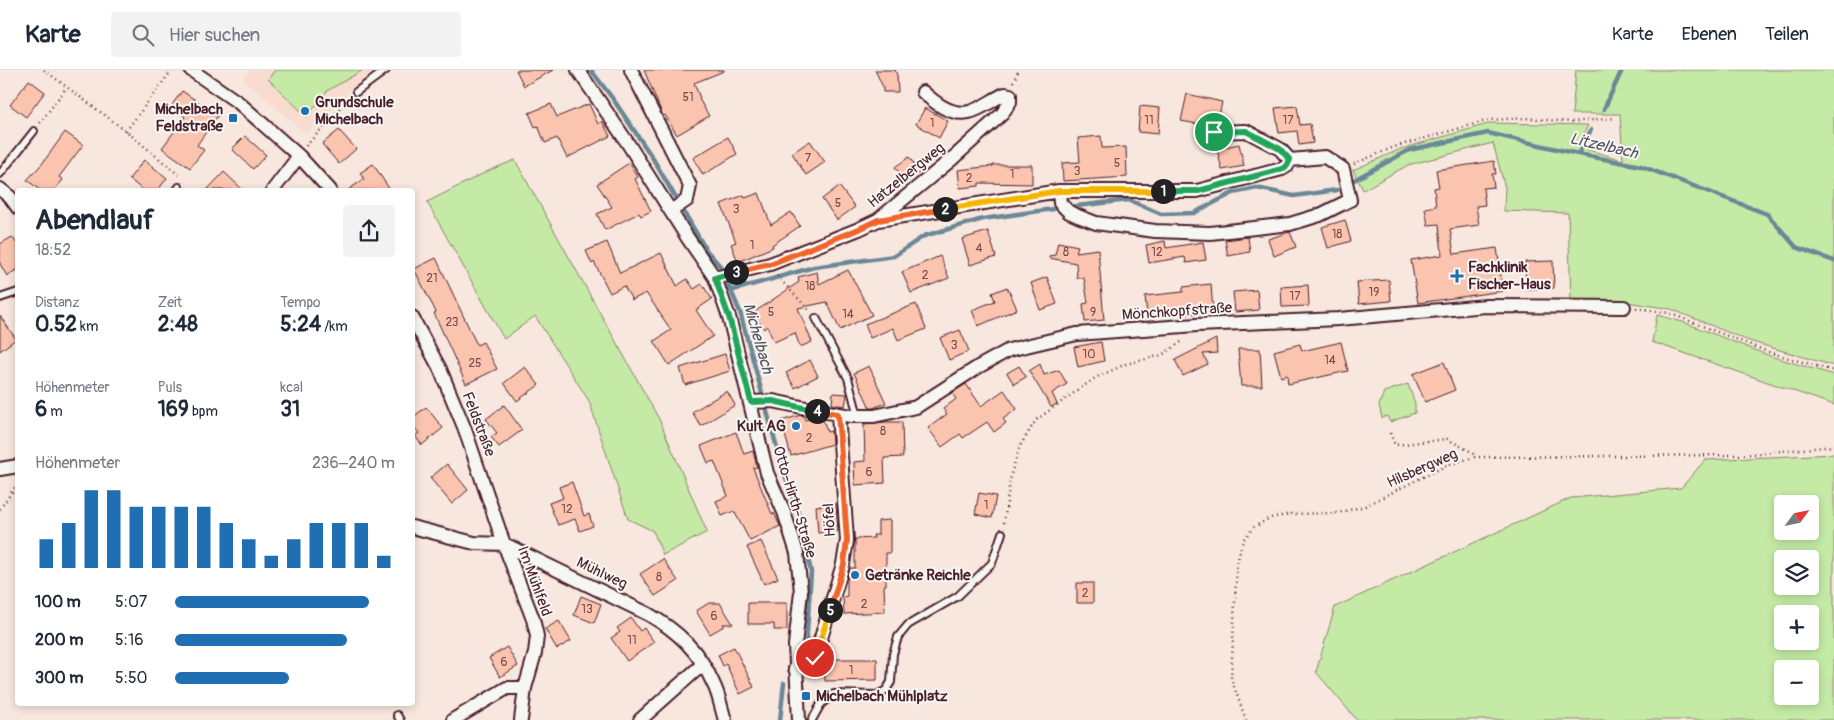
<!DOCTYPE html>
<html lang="de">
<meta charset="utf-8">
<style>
:root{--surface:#fff;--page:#f2f2f3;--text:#1f2937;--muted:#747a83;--line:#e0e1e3;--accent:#1f6fb2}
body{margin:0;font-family:Pangolin,sans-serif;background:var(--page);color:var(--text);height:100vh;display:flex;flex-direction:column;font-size:19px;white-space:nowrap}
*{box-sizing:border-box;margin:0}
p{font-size:16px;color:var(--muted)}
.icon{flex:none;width:28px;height:28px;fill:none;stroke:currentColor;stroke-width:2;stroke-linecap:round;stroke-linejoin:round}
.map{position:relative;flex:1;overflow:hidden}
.sheet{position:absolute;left:15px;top:118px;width:400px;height:518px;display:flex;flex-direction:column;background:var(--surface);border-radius:5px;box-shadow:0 2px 8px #0003}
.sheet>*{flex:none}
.needle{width:32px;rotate:57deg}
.controls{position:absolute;left:1774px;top:425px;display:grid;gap:10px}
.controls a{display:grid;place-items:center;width:45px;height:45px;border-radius:5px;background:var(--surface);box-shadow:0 2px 8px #0003;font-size:25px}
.pin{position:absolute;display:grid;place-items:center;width:42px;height:42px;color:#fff;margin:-21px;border:2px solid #fff;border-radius:50%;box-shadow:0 1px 5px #0007}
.km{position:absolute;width:25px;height:25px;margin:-12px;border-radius:50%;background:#222;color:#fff;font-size:14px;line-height:25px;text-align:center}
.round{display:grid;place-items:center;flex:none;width:52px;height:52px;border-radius:5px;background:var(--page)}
.head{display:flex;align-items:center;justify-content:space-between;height:85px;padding:0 20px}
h1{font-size:28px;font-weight:700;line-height:38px}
.metrics{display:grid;grid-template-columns:repeat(3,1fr);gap:8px;height:85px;padding:5px 20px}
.metrics div{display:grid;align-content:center}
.metrics b{font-size:21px;font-weight:700}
.metrics small{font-size:14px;font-weight:400}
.metrics p{font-size:14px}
.chart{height:140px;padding:10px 20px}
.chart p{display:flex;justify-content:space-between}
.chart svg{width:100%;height:90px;margin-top:5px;stroke:var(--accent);stroke-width:6}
ul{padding:0 20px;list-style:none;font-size:16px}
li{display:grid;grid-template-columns:80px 60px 1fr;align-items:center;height:38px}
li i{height:12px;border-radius:6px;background:var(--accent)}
header{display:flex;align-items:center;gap:30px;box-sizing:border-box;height:70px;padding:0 25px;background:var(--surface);border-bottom:1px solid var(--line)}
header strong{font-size:24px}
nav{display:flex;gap:28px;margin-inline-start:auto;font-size:18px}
.search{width:350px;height:45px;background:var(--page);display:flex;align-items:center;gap:12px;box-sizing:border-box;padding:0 18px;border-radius:5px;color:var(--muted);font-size:19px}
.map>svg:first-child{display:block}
.built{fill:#f9dcd0}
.green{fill:#c4eaa5;stroke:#878468;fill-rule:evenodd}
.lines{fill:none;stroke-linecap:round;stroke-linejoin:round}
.stream{stroke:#6b8897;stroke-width:4.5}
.building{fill:#fbc4af;stroke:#4a1f2b}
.service-casing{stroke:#4a1f2b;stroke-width:10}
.minor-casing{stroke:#4a1f2b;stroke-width:16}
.path{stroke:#4a1f2b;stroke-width:2.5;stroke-dasharray:1 4;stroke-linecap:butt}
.service{stroke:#f6f6f2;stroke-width:6}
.minor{stroke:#f6f6f2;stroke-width:12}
.split-1-casing{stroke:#fff;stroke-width:10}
.split-2-casing{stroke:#fff;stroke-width:10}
.split-3-casing{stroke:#fff;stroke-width:10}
.split-4-casing{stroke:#fff;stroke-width:10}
.split-5-casing{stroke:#fff;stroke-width:10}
.split-6-casing{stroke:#fff;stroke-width:10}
.split-1{stroke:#22a559;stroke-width:6}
.split-2{stroke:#f5b400;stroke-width:6}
.split-3{stroke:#f0652b;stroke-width:6}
.split-4{stroke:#22a559;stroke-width:6}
.split-5{stroke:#f0652b;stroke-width:6}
.split-6{stroke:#f5b400;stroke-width:6}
.poi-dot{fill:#1f6fb2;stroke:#f6f6f2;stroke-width:2}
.labels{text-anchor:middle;stroke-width:4;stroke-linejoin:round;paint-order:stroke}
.number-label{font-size:12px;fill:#76484c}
.poi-label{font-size:15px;font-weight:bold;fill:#4a1f2b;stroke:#f6f6f2;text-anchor:start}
.street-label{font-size:15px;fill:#4a1f2b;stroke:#f6f6f2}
.water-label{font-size:16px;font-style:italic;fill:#5a5461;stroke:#f6f6f2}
</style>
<header>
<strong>Karte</strong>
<div class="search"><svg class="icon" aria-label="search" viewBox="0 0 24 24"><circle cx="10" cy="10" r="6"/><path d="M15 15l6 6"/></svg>Hier suchen</div>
<nav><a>Karte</a><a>Ebenen</a><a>Teilen</a></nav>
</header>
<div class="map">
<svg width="1834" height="650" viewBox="0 0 1834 650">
<rect width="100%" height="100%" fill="#f8e7de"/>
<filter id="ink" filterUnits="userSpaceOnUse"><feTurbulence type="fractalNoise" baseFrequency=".02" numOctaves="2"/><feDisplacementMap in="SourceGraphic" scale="10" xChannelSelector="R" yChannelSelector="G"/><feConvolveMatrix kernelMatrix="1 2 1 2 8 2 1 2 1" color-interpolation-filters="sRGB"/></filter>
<g filter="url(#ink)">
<path class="built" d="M250 0H378L356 17 306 64 243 9Z"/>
<path class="green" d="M275 0H363L327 21 307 47 268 9Z
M1576 0H1834V296L1749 271 1671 239 1627 232 1571 230 1568 143 1504 141 1505 118 1493 73 1408 95 1363 120 1353 100 1401 79 1491 53 1588 55 1578 77 1623 90 1620 44H1572Z
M515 90 659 349 707 462 663 485 653 461 628 449 589 331 535 246 504 269 427 132 490 100Z
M1657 245 1683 252 1770 286 1834 305V335L1652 272Z
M1408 314 1415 333V343L1390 352 1387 346 1382 348 1379 335 1384 322Z
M1834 384V650H1357L1316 602 1335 537 1571 428 1681 418 1705 390ZM1782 434H1810V461H1782ZM1782 489H1810V516H1782ZM1782 544H1810V571H1782ZM1782 599H1810V626H1782Z"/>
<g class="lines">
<path class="stream" d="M591 0 613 29 652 87 706 180 721 197 740 242 781 393 799 446 811 502 806 577
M1604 39 1622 0
M1578 84 1591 60
M1354 110 1409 80 1488 63 1578 84 1641 96 1767 144 1796 177 1834 191
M1068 137 1129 130 1161 144 1194 143 1233 123 1257 118 1294 126 1337 120
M730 221 814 197 894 186 924 166 983 149 1060 138
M780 650 784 613"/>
</g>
<path class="building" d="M516 0H553L524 16Z
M644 0H724V1L694 13 700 28 699 29 709 46 677 65 665 45 663 46Z
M875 0H895L897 5 898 22H883V17Z
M29 10 45 22 26 47 10 35Z
M182 21 218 45 197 75 204 80 190 98 162 78 185 47 172 35Z
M1187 24 1222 32 1219 46 1206 44 1203 55 1181 51Z
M551 34 557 47 589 34 598 54 602 51 610 66 567 88 557 68 545 73 538 56 535 57 529 43Z
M1140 36 1160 38 1158 64 1138 62Z
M1297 36 1300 55 1310 54 1313 73 1299 75 1297 61 1279 63 1275 38Z
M925 38 948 51 939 68 916 54Z
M339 60 356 79 339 94 322 74Z
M65 62 83 75 59 107 63 110 54 120H40L27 110 42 94Z
M245 66 266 85 253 99 232 79Z
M1101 66 1102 78 1126 77 1127 107 1063 111 1062 93 1080 92 1078 68Z
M728 67 737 84 703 105 693 88Z
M810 71 825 92 806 105 792 83Z
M1239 74 1244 96 1222 100 1217 79Z
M909 87 920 102 906 112 895 97Z
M144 90 167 108 158 120H143L129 109Z
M1494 91 1496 104H1492L1494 117 1483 118 1485 135 1476 136 1479 155 1450 159 1454 184 1497 178 1503 221 1418 233 1411 190 1442 185 1439 154 1428 155 1425 138 1436 136 1434 118 1439 117 1436 100Z
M629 93 638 107 635 109 651 141 641 146 639 143 605 160 597 144 612 137 597 114Z
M373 94 390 120H348L364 109 360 103Z
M993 95H1032V114L979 113V116L960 118 958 100 993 96Z
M224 102 243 120H207Z
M839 116 855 137 837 150 822 129Z
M759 123 771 155 791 142 800 156 772 175 773 177 738 192 731 174 736 172 721 134 744 125 745 128Z
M1345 150 1351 171 1328 178 1322 157Z
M988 161 996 187 970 195 962 169Z
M1290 162 1296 177 1274 186 1268 169Z
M12 167 18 175V199L7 206 0 194V174Z
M1248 167 1250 182 1228 186 1225 170Z
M1165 171 1166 178 1203 172 1206 190 1186 193 1185 187 1149 193 1146 175Z
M607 172 620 203 661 183 677 216 687 209 694 219 702 214 712 229 696 240 713 266 669 295 654 271 671 260 646 223 632 230 624 216 610 223 594 192 592 194 586 181Z
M1058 172 1078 176 1076 182 1098 179 1104 250 1085 252 1083 234 1088 233 1084 208H1077L1076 193 1049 188V186L1055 185Z
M940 186 949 208 911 223 902 202Z
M436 188 477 275 483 272 497 299 466 314 434 243 436 242 414 199Z
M1553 191 1554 218 1526 219 1525 192Z
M848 200 872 245 840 260 827 232 798 238 812 272 800 277 795 263 774 272 767 256 764 259 753 243 799 212 798 207 817 202 819 214Z
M1047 207 1057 234 1040 240 1031 213Z
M1389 210 1391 231 1359 234 1357 212Z
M1211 214 1213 242 1185 244V242H1172L1147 245 1145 226 1183 222V217Z
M1308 215 1309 236 1282 237 1281 217Z
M1007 217 1017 239 978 256 972 240 995 231 992 223Z
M1257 220 1259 240 1235 242 1233 222Z
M916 234 926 259 898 270 893 258 870 268 865 254Z
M0 246 16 269 0 281Z
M960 260 969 281 949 290 940 268Z
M1216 269 1217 283 1203 284 1208 294 1183 306 1175 290Z
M1101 272 1104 291 1078 297 1074 277Z
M1341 272 1348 301 1288 314 1287 305 1281 307 1274 281 1300 274 1302 281Z
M1238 279H1260L1262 316H1241Z
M725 284 730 301 685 315 680 298Z
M810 290 818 306 795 318 786 303Z
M1444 292 1455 320 1425 332 1413 304Z
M1040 294 1044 305 1059 300 1067 314 1052 323 1057 334 1051 337 1029 301Z
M869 296 886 333 873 338H870L854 303Z
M1019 296 1026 307 1014 314 1007 303Z
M525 297 539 315 517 331 504 313Z
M966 314 981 336 1004 320 1017 339 1003 349 1006 353 994 362 987 352 963 368 960 364 942 377 928 358 947 344 943 339 956 329 952 323Z
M727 321 735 335 701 356 692 342Z
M833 323 847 324 845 336 832 334Z
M504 335 522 360 499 377 491 367 497 363 486 349Z
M426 337 443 358 422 375 415 366 419 363 412 355V348Z
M801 345 804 346 805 350 813 348 823 349 827 362 831 361 832 374 791 386 781 351Z
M885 352H902L903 387 884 388 885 413 855 415 854 392 865 391 864 354Z
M736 362 744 384 753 381 757 397 753 398 772 444 774 443 780 456 750 471 734 441 722 446 716 431 728 426 714 391 708 393 701 376Z
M447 394 468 420 452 434 430 408Z
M572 412 584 446 589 444 593 456 580 461 575 449 558 455 549 433 563 428 559 417Z
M979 423 996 426 992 448 975 444Z
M836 434 838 461 818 463 816 436Z
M890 450V483H886V515H884L885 542 844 544 843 527 847 526V510L850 498H855V469L874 468 873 465H878V451Z
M761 471 778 508 764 514 747 477Z
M663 489 678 511 655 526 640 504Z
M1077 513H1093V533H1077Z
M581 526 601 534 594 553 574 545Z
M709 533H720L733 554H723L724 556 710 564 696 541Z
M748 533H787V560H774V554H748Z
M631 548 640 561 644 558 654 572 627 591 611 568 620 562 617 558Z
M559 551 571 571 557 579 545 559Z
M507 577 518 596 500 607 489 588Z
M734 577 754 617 740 624 726 594 723 596 718 585Z
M824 589H877V610L825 611Z"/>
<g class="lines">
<g class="service-casing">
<path id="service" d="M356 22 386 0
M0 104 34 61
M177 120 179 117
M0 228 18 222
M816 248 848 308 858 346
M397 645 400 650
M812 650 821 634 834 624 877 625 886 620 891 612 893 584 898 567 908 555 958 526 992 493 1002 463"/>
</g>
<g class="minor-casing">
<path id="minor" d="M191 0 239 33 299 86 330 120
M578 0 627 72 687 167 715 208 729 247 767 403 784 442 797 483 801 522 795 575 799 650
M631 0 690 116 687 130 671 141
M1214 62 1246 61 1280 79 1290 90
M0 119 10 127 18 138
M273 120 299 86
M878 150 1059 121H1197L1282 99 1287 96 1290 90 1325 87 1343 99 1350 130 1320 145 1290 154 1210 163 1155 161 1096 153 1078 146 1069 142 1060 133 1059 121
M715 208 770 194 859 159 878 150 952 89 1002 44 1010 32V25L1005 24C993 29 982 39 969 42 951 46 935 33 923 22
M412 247 440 299 464 357 504 474 533 549 537 566 535 583 525 618
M751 332 773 331 816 340 851 346H874L916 337 978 297 1009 280 1077 264 1197 255 1339 249 1486 236 1624 237
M0 399 18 396
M412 457 474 473 504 474 648 544C678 561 699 581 713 613 719 624 721 638 725 650
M795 599 806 595 815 588 843 494 847 470 838 344
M453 650 507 618H525L521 650
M640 650 703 594"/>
</g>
<path class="path" d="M44 0 126 61 180 106
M1013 12 1019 0
M40 53 66 18
M126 61 172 0
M306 76 349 29
M1354 94 1394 77 1489 50 1525 48 1571 52 1616 48
M777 206 809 240
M1636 238 1669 243 1771 283 1834 301
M1390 363 1395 375 1447 369 1472 382 1475 387
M0 439 18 413
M1004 453 1011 404 1020 376 1036 350 1095 308 1126 294 1162 285 1184 270
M1246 650 1231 608 1237 493 1243 470 1254 457 1270 448 1291 444 1338 443 1365 436 1447 395 1475 387 1741 385 1834 376"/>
<use href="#service" class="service"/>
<use href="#minor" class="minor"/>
</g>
</g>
<g class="lines" filter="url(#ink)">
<g class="split-1-casing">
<path id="split-1" d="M1163 121H1198L1282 99 1287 96 1290 90 1280 79 1246 61 1214 62"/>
</g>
<g class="split-2-casing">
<path id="split-2" d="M945 139 1059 121H1163"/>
</g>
<g class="split-3-casing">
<path id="split-3" d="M736 202 770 194 859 159 878 150 945 139"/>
</g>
<g class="split-4-casing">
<path id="split-4" d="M736 202 715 208 729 247 751 332 773 331 817 341"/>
</g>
<g class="split-5-casing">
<path id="split-5" d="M817 341 838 344 847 470 844 494 830 540"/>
</g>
<g class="split-6-casing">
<path id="split-6" d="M815 588 830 540"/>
</g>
<use href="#split-1" class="split-1"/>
<use href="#split-2" class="split-2"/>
<use href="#split-3" class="split-3"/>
<use href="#split-4" class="split-4"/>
<use href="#split-5" class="split-5"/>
<use href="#split-6" class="split-6"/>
</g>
<g class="poi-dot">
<circle cx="305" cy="41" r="5"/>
<rect x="228" y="43" width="10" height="10" rx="2.5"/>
<path d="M1454.5 198.5h5v5h5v5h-5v5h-5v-5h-5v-5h5z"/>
<circle cx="796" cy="356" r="5"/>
<circle cx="855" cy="505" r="5"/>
<rect x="801" y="621" width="10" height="10" rx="2.5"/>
</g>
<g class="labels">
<g class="number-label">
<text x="688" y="31">51</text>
<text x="1149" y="54">11</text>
<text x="1288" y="54">17</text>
<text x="932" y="57">1</text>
<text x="808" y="92">7</text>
<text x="1117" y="97">5</text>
<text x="1077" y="105">3</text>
<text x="1012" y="108">1</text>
<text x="969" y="112">2</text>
<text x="838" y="137">5</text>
<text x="736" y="143">3</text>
<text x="1337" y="168">18</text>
<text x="752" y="179">1</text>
<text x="979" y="182">4</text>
<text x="1066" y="186">8</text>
<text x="1157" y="186">12</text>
<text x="925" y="209">2</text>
<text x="432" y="212">21</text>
<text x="810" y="220">18</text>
<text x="1374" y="226">19</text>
<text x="1295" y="230">17</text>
<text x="771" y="246">5</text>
<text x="1093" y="246">9</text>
<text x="848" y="248">14</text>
<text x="452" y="256">23</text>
<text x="954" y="279">3</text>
<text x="1089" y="288">10</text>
<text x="1330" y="294">14</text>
<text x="475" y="297">25</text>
<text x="883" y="365">8</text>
<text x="809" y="372">2</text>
<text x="869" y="406">6</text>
<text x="986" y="439">1</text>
<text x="567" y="443">12</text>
<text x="659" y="511">8</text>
<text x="1085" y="527">2</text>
<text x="864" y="538">2</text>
<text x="587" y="543">13</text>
<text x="714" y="550">6</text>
<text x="632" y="574">11</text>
<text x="504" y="596">6</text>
<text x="851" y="604">1</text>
</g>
<g class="poi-label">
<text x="315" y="37">Grundschule<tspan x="315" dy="17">Michelbach</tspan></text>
<text x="223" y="44" text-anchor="end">Michelbach<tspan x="223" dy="17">Feldstraße</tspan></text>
<text x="1468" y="202">Fachklinik<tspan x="1468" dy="17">Fischer-Haus</tspan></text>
<text x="786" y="361" text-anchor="end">Kult AG</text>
<text x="865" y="510">Getränke Reichle</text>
<text x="816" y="631">Michelbach Mühlplatz</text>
</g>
<g class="street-label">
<text transform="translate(906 105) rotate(-39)" y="5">Hatzelbergweg</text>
<text transform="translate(1177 241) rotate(-4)" y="5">Mönchkopfstraße</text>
<text transform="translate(479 354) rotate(69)" y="5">Feldstraße</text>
<text transform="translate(1422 398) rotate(-24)" y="5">Hilsbergweg</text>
<text transform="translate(795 432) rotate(73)" y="5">Otto-Hirth-Straße</text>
<text transform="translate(829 450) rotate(-93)" y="5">Höfel</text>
<text transform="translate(602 503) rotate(26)" y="5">Mühlweg</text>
<text transform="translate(535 511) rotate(70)" y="5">Im Mühlfeld</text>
</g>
<g class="water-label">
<text transform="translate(1604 75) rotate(13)" y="6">Litzelbach</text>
<text transform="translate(759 268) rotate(74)" y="6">Michelbach</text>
</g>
</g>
</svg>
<div class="controls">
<a><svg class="needle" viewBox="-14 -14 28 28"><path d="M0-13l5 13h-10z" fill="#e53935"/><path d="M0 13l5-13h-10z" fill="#747a83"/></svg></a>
<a><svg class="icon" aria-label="layers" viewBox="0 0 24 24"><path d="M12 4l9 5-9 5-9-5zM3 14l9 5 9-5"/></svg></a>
<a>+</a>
<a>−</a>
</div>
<div class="pin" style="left:1214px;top:62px;background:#1e9e55"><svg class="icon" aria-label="arrive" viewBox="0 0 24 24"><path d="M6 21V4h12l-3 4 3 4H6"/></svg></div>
<div class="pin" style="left:815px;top:588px;background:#d93025"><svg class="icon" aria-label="check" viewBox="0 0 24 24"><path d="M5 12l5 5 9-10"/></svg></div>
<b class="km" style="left:1163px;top:121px">1</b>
<b class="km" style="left:945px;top:139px">2</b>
<b class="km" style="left:736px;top:202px">3</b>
<b class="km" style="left:817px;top:341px">4</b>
<b class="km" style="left:830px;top:540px">5</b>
<section class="sheet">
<div class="head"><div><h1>Abendlauf</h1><p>18:52</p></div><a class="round"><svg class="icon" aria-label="share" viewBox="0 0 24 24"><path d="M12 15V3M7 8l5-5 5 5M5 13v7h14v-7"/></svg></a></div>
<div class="metrics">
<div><p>Distanz</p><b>0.52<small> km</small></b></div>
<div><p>Zeit</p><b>2:48</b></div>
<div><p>Tempo</p><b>5:24<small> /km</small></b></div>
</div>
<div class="metrics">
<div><p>Höhenmeter</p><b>6<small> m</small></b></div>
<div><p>Puls</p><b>169<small> bpm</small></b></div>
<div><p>kcal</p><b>31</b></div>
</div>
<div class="chart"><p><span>Höhenmeter</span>236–240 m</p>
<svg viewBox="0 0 160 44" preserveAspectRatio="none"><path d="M5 44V30M15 44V22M25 44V6M35 44V6M45 44V14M55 44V14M65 44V14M75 44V14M85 44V22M95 44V30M105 44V38M115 44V30M125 44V22M135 44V22M145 44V22M155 44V38"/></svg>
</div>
<ul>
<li><b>100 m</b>5:07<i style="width:88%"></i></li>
<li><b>200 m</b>5:16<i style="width:78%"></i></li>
<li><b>300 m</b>5:50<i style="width:52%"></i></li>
</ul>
</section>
</div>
